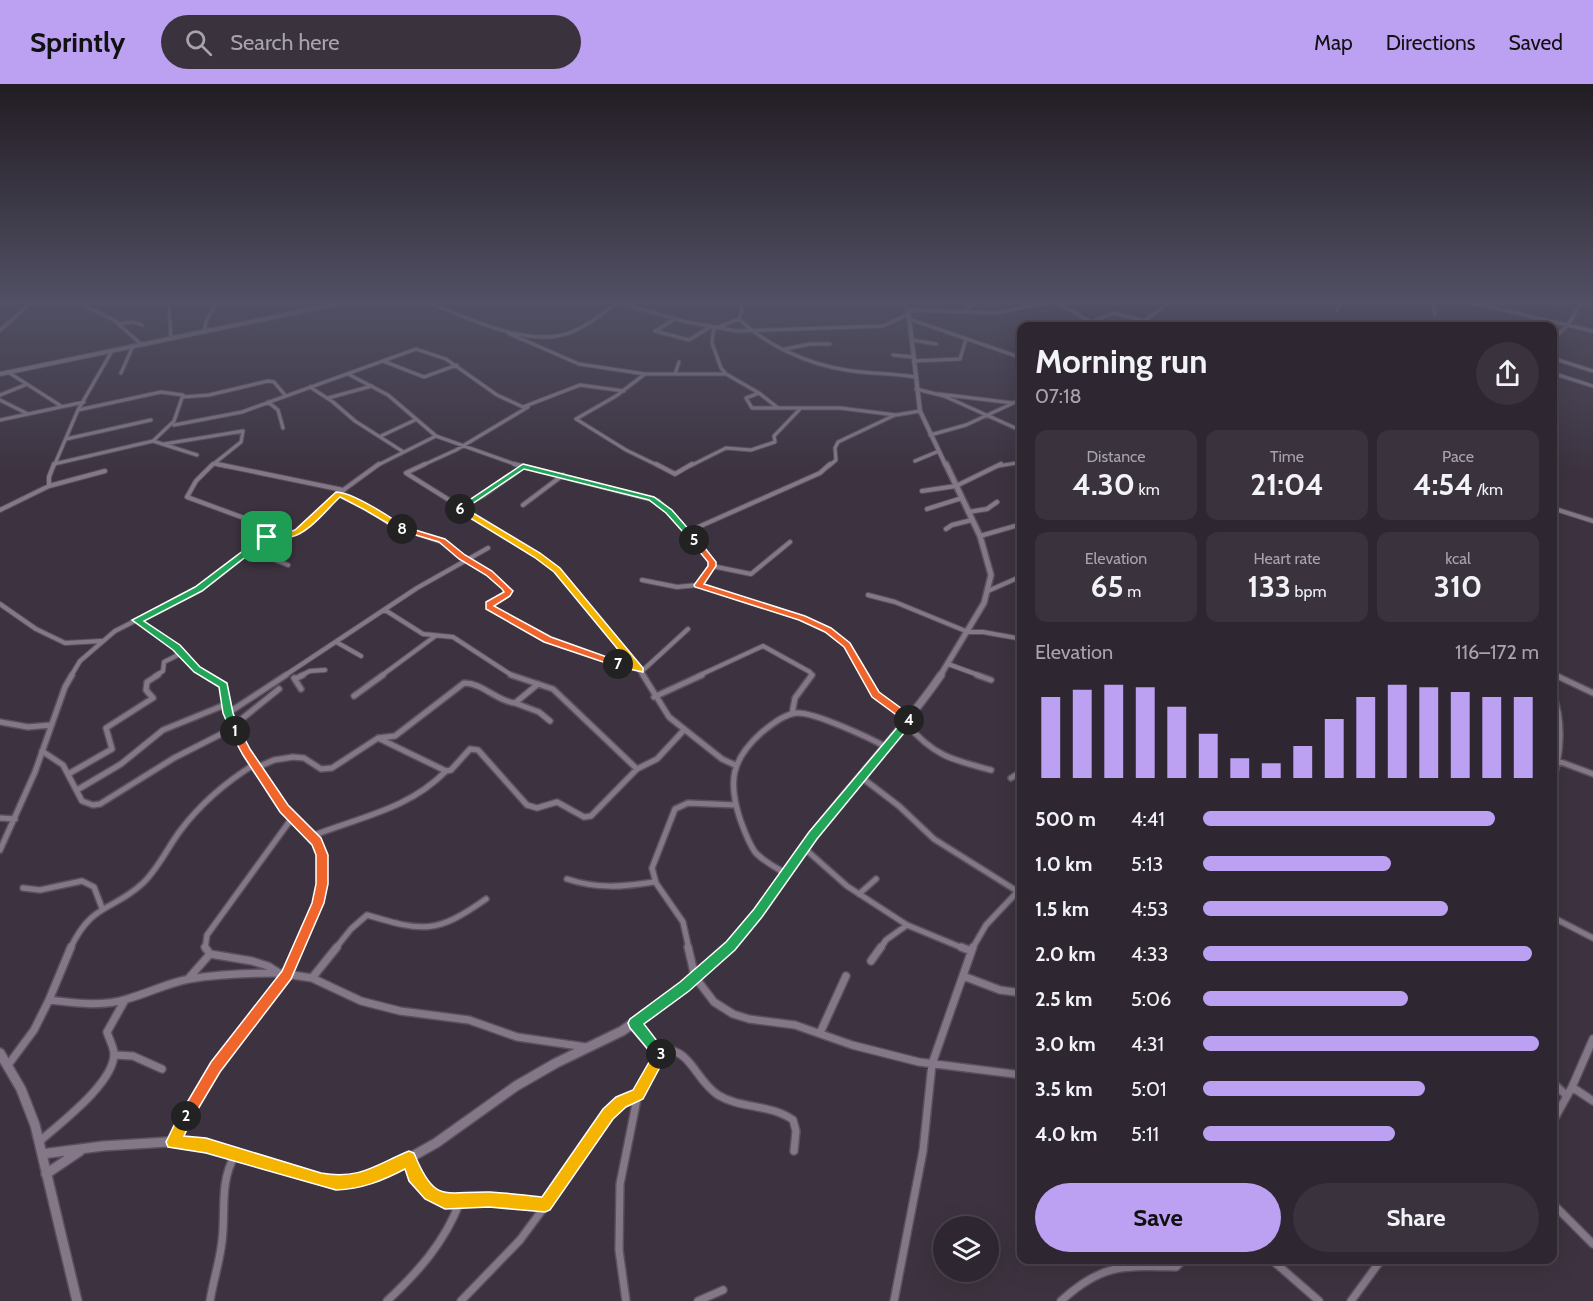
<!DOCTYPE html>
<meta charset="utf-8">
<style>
:root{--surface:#2e2630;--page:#3a323c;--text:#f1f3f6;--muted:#a7a5ab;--line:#49434c;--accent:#bca0f2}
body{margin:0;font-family:Cabin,sans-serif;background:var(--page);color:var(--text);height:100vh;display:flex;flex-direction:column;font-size:22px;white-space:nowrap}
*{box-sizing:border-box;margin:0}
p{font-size:20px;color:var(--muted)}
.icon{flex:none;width:33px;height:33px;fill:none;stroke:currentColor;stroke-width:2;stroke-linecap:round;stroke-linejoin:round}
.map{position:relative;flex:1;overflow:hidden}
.details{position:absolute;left:1017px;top:238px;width:540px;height:942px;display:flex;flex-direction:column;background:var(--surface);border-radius:12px;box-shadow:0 6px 24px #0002,0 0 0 2px var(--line)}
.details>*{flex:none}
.buttons{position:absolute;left:933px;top:1132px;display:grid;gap:12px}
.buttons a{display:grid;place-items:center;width:66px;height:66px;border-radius:50%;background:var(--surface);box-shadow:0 6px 24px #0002,0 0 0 2px var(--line);font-size:30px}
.pin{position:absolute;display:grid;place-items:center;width:51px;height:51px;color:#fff;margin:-26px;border-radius:12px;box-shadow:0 3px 9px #0006}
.km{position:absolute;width:30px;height:30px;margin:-15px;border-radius:50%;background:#222;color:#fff;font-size:16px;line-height:30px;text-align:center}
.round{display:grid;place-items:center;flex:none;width:63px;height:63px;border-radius:32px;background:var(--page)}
.overview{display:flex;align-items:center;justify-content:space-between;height:102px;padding:0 18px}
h1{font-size:33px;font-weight:800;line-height:45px}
.stats{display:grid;grid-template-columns:repeat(3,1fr);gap:9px;height:102px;padding:6px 18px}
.stats div{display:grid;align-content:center;border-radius:12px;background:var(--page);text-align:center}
.stats b{font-size:30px;font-weight:800}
.stats small{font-size:16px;font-weight:400}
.stats p{font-size:16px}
.chart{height:168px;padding:12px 18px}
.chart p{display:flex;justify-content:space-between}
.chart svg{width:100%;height:108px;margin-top:6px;stroke:var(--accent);stroke-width:6}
.action{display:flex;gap:12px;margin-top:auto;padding:12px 18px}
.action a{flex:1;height:69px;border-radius:36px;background:var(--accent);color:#111;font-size:24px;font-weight:800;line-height:69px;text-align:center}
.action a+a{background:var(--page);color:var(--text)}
ul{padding:0 18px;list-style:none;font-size:20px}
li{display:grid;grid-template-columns:96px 72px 1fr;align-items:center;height:45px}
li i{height:15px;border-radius:8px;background:var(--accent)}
header{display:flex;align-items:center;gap:36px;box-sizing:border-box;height:84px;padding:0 30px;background:var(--accent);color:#111}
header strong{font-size:28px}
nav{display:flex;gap:33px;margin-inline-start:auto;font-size:21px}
.search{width:420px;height:54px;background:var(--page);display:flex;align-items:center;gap:15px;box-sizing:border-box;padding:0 21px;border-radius:33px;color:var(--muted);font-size:22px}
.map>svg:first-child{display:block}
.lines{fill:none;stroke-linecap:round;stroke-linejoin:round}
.minor-far3-casing{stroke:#5a515d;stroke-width:5}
.minor-far2-casing{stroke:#5a515d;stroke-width:6}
.minor-far1-casing{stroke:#5a515d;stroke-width:8}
.minor-casing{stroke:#5a515d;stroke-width:10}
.secondary-far3-casing{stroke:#5a515d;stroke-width:6}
.secondary-far2-casing{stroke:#5a515d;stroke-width:8}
.secondary-far1-casing{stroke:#5a515d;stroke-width:10}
.secondary-casing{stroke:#5a515d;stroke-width:12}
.minor-far3{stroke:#847888;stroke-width:3}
.minor-far2{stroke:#847888;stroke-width:4}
.minor-far1{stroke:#847888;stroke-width:5}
.minor{stroke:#847888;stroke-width:7}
.secondary-far3{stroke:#847888;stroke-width:4}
.secondary-far2{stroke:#847888;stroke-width:5}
.secondary-far1{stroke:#847888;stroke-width:7}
.secondary{stroke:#847888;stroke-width:9}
.split-1{fill:#22a559;stroke:#fff;stroke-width:1.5}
.split-2{fill:#f0652b;stroke:#fff;stroke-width:1.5}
.split-3{fill:#f5b400;stroke:#fff;stroke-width:1.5}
.split-4{fill:#22a559;stroke:#fff;stroke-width:1.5}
.split-5{fill:#f0652b;stroke:#fff;stroke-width:1.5}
.split-6{fill:#22a559;stroke:#fff;stroke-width:1.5}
.split-7{fill:#f5b400;stroke:#fff;stroke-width:1.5}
.split-8{fill:#f0652b;stroke:#fff;stroke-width:1.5}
.split-9{fill:#f5b400;stroke:#fff;stroke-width:1.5}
</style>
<header>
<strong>Sprintly</strong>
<div class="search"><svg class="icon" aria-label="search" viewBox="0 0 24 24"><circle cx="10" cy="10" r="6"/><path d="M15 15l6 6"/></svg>Search here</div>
<nav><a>Map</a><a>Directions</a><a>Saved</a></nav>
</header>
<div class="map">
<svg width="1593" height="1217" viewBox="0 0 1593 1217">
<rect width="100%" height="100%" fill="#3d3340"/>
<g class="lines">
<g class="minor-far3-casing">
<path id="minor-far3" d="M79 219 114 236 142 261
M429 219C468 234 528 264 569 249 587 242 602 230 617 219
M618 219 687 238 737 247 883 242 909 230
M741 219 742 226 739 235C767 262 808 280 846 286 869 290 892 289 915 293
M1058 219 1099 243
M1433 219 1435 231
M1473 219 1593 247
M1582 219 1593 222
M169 221 171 255
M908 226 995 229 1046 219
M1337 227 1339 219
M963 228 976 219
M909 235 1022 274
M1091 238 1114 229 1144 237 1169 219
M119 240 133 238 142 241
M714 243 712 259 721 284 726 290 759 309 778 324H840L896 331 920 327
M1077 243 1086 235
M716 244 739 235
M0 246 31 219
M655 247 689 256 710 243
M655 247 675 235
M204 248 206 238 216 219
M508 249 579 280 645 290
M912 256 936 260
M1552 256 1568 241 1581 219
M785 265 810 260H830
M893 271 913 273
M1552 274 1593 287
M383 277 424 293 457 281
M914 277 960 275 966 255
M8 288 61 322
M121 289 133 262
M1552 289 1593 302
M348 290 388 311 436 352
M675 290 679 278
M310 303 333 318 355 337 402 367
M916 305 944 312 1022 347
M759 309 746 314 752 324H778
M939 310 1013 319
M0 311 25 301
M183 313 209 311 268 297 274 298 285 311
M328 314 372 302
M0 316 28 330
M268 318 278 326 283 344
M78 326 161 308 183 311 174 337 153 357
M0 336 84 318
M174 341 242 328 416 265 446 275 497 311 523 323 580 301 624 307
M930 351 966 341 1022 315
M381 352 415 336
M66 355 151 336
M164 360 243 347 241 358 211 382
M915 377 939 367
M54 380 153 357 197 371
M215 380 225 382
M54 382 78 326 112 267
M376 382 436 352 520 382
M421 382 456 366 528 323
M659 382 626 366 576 335 616 312 645 290H726
M690 382 726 364 751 366 775 358 774 352 800 325
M829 382 836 376 835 364 838 358 895 331
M998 382 1022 378"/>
</g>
<g class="minor-far2-casing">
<path id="minor-far2" d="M213 380 196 397 187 413 244 434 269 451
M217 380 343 406
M425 380 406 389 537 471 557 486 644 592
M514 380 658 417 680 439 712 478V482L698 501
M656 380 675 390 692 380
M49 402V393L54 380
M922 407 956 402 1001 380
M339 410 368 424 392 441 448 460 462 473 489 489 509 507 489 520 490 523 562 562 640 586
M523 421 563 391
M459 424 484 411 523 383
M1552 424 1593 437
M927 425 962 414
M0 426 49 402 105 387
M968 428 987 425 997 418
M946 445 952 441 972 436
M687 448 820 389 830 380
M980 452 1022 440
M250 466 288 481
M712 482 751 490 790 458
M642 496 677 503 698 501 802 534 828 546 847 561 865 592
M988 507 1022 492
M868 511 895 518 968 548H983L1022 555
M0 520 36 545 65 559 101 557
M385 526 423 550 453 553 513 592
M137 536 176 564 197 585 209 592
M338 559 361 572
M948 580 981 592
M641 588 688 545
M1552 589 1559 592
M71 592 80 577 115 547 198 505 269 451H288L298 447 346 404 379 380
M155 592 163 587 164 578 182 569
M284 592 417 504 488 464
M300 592 310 587 325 586
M381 592 434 553
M698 592 763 562 810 588 811 592"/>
</g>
<g class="minor-far1-casing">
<path id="minor-far1" d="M207 591 224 601C225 610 226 620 228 628 236 660 263 698 283 723 295 739 320 751 322 773 326 807 311 835 298 865
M511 591 553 605 637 685 657 675 684 646
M643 591 669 633 722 675 735 681
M864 591 876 611 910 635
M977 591 991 596
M1555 591 1593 609
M294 594 301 605
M295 595 303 591
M1552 607C1564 638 1562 668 1552 699
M354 612 383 591
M654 613 702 591
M515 619 539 628 550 637
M228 629 286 591
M792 630 795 614 812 591
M0 638 28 643 51 641
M906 639C932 671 952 676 991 686
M233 642 279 605
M378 654 446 687 451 686 470 665 478 666 527 721 537 724 557 718 584 733 591 732 637 685
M42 667 63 681 82 717 93 721 100 720 174 674 233 644
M1558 677 1593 690
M258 683 274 676 293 673 304 674 321 685 332 684 378 654 395 652 464 599C483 599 496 617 515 619L538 600
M70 689 112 665 106 644 153 614 146 606 147 598 158 591
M861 693 899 722 934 755 1017 807
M1011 694 1022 687
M77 706 121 680 163 646 227 620
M0 734 15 735
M312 752C360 733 409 725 446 687
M804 764 847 802 907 841
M0 766 35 688 65 603 72 591
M785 789C775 783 763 777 755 768 748 758 744 746 740 735 728 698 731 676 761 649 771 641 784 630 797 629 814 628 870 654 886 663
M567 795C597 805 623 803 654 798
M23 804 40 806 82 797 94 803 102 824
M859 810 876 795
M1552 833 1593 854
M70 865C92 818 112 828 143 799 158 785 168 763 180 747 201 719 226 698 255 680
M205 865 207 851 292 734
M335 865 351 845 367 831C424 848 436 850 486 815
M689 865 683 838 656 799 652 784 675 725 688 719 735 721
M880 865 886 856 907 841 965 865
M972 865 986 841 1022 803"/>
</g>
<g class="minor-casing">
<path id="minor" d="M205 863 210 870 252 877 268 882 279 889 312 894 361 917 400 927 469 936 517 953 586 963
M688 863 695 893 714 918 733 930 749 935 795 941 852 961 919 978 1022 991
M961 863 971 867
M871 877 881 863
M963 892 1000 906 1022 909
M312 894 337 863
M188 895 210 870
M49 916 71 863
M820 949 846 892
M658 965C692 963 693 994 718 1011 741 1025 771 1020 793 1036L796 1047 794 1067
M114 971 133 972 162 985
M8 981 34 946 49 916C75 919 102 923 127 915 148 909 168 899 189 895 218 890 248 889 277 889
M1552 998 1567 1012
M1572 1003 1593 1017
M1552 1039 1572 1003 1593 955
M40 1057C60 1039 114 999 114 970 114 963 109 955 107 948L125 916
M174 1058 215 983 286 891 298 863
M409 1074 414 1092 431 1109 445 1118 489 1115 545 1121
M1552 1119 1593 1160
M1272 1176 1319 1217
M210 1217C213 1197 220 1177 222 1157 226 1127 219 1099 235 1071
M387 1217C419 1187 444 1159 460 1118
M461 1217 520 1156 563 1098 608 1030 621 1018 638 1010
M626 1217 619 1166 620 1100 638 1010 661 971 634 939
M698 1217 723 1206
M894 1217 923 1067 932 980 973 863
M1061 1217C1102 1179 1124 1182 1176 1183L1183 1176
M1351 1217 1381 1176"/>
</g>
<g class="secondary-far3-casing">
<path id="secondary-far3" d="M905 219 909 232 920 327 946 382
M0 290 341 219"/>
</g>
<g class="secondary-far2-casing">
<path id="secondary-far2" d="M940 592 984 519 991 491 980 452 946 380"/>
</g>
<g class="secondary-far1-casing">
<path id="secondary-far1" d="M726 865C760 832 784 790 812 752 854 697 901 649 941 591"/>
</g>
<g class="secondary-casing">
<path id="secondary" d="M0 969 21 1005 35 1041 77 1217
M42 1070 103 1062 183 1057 321 1096 336 1099 358 1098 381 1090 436 1059 516 1002 556 979 622 947 685 903 727 863
M46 1090 80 1067"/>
</g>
<use href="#minor-far3" class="minor-far3"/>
<use href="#minor-far2" class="minor-far2"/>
<use href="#minor-far1" class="minor-far1"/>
<use href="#minor" class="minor"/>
<use href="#secondary-far3" class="secondary-far3"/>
<use href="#secondary-far2" class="secondary-far2"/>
<use href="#secondary-far1" class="secondary-far1"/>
<use href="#secondary" class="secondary"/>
</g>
<linearGradient id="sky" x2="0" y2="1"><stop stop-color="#221c23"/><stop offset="0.56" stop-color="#515064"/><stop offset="1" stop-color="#515064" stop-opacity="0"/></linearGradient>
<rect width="1593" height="389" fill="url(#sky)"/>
<path class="split-1" d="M264 451 271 453 202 507 144 537 180 561 200 583 227 599 233 629 240 647 235 651 232 650 223 629 219 603 194 588 173 566 132 536 195 503Z"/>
<path class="split-2" d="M235 643 239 644 250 665 288 721 321 754 328 771V800L324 819 291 895 220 988 191 1037 186 1039 181 1037 179 1032 211 978 282 887 312 819 316 800V771L312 761 280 728 243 671 230 647Z"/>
<path class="split-3" d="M661 964 665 966 667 970 643 1015 626 1023 613 1035 550 1126 545 1128 489 1123 445 1125 425 1115 409 1097 405 1085C382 1097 362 1105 336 1106L206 1069 168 1063 166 1058 181 1027 186 1025 191 1027 193 1032 184 1052 206 1054 321 1089C360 1096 375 1081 409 1067L414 1069C435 1121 444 1107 490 1108 507 1109 525 1111 542 1113L603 1025 616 1013 633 1006 656 966Z"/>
<path class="split-4" d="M909 632 913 633V638L817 755 762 833 735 866 689 907 644 940 667 970 665 975 661 977 656 975 630 944 628 939 630 935 680 898 726 858 754 825 809 748 906 633Z"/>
<path class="split-5" d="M691 454H697L716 478V482L704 500 805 532 831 544 850 559 879 608 913 633V638H906L872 613 844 563 825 548 799 536 695 503 694 501 708 482V478L691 457Z"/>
<path class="split-6" d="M523 380 654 413 672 426 698 456 691 457 666 429 649 416 524 385 463 426 456 425Z"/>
<path class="split-7" d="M457 423H463L540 469 560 484 643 584V588L615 582V578L630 580 554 488 534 473 457 426Z"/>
<path class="split-8" d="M402 442 445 455 465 471 492 487 513 507 510 512 494 522 551 553 621 578V582H615L544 558 486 525V518L504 508 502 505 486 491 459 475 439 458 399 446 397 445Z"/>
<path class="split-9" d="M336 408C352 408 393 434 406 445L399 446 365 426 340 413C326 426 309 449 291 453 282 455 274 452 267 456L263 453C270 445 285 450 295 446Z"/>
</svg>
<div class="buttons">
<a><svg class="icon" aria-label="layers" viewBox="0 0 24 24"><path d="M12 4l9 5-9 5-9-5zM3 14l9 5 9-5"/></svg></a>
</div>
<div class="pin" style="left:267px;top:453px;background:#1e9e55"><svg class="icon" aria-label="arrive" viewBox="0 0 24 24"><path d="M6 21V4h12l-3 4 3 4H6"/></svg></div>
<b class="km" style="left:235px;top:647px">1</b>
<b class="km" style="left:186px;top:1032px">2</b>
<b class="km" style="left:661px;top:970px">3</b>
<b class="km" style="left:909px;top:636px">4</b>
<b class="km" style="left:694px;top:456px">5</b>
<b class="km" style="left:460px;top:425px">6</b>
<b class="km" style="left:618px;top:580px">7</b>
<b class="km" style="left:402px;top:445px">8</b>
<section class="details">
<div class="overview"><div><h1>Morning run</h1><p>07:18</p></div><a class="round"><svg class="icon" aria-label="share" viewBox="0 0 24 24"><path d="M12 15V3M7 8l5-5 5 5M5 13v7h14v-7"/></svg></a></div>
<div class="stats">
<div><p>Distance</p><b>4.30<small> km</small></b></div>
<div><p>Time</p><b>21:04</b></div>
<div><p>Pace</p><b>4:54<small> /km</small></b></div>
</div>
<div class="stats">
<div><p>Elevation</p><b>65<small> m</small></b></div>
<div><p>Heart rate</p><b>133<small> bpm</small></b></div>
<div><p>kcal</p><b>310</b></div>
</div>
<div class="chart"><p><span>Elevation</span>116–172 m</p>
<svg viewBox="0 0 160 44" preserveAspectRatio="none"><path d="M5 44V11M15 44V8M25 44V6M35 44V7M45 44V15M55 44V26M65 44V36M75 44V38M85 44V31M95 44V20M105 44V11M115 44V6M125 44V7M135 44V9M145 44V11M155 44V11"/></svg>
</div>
<ul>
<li><b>500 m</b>4:41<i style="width:87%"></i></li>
<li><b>1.0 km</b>5:13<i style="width:56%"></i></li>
<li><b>1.5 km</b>4:53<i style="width:73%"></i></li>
<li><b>2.0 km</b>4:33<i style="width:98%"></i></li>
<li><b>2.5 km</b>5:06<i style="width:61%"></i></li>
<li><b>3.0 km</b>4:31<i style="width:100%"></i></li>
<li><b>3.5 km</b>5:01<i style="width:66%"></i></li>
<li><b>4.0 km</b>5:11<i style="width:57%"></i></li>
</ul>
<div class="action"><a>Save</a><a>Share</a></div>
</section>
</div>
